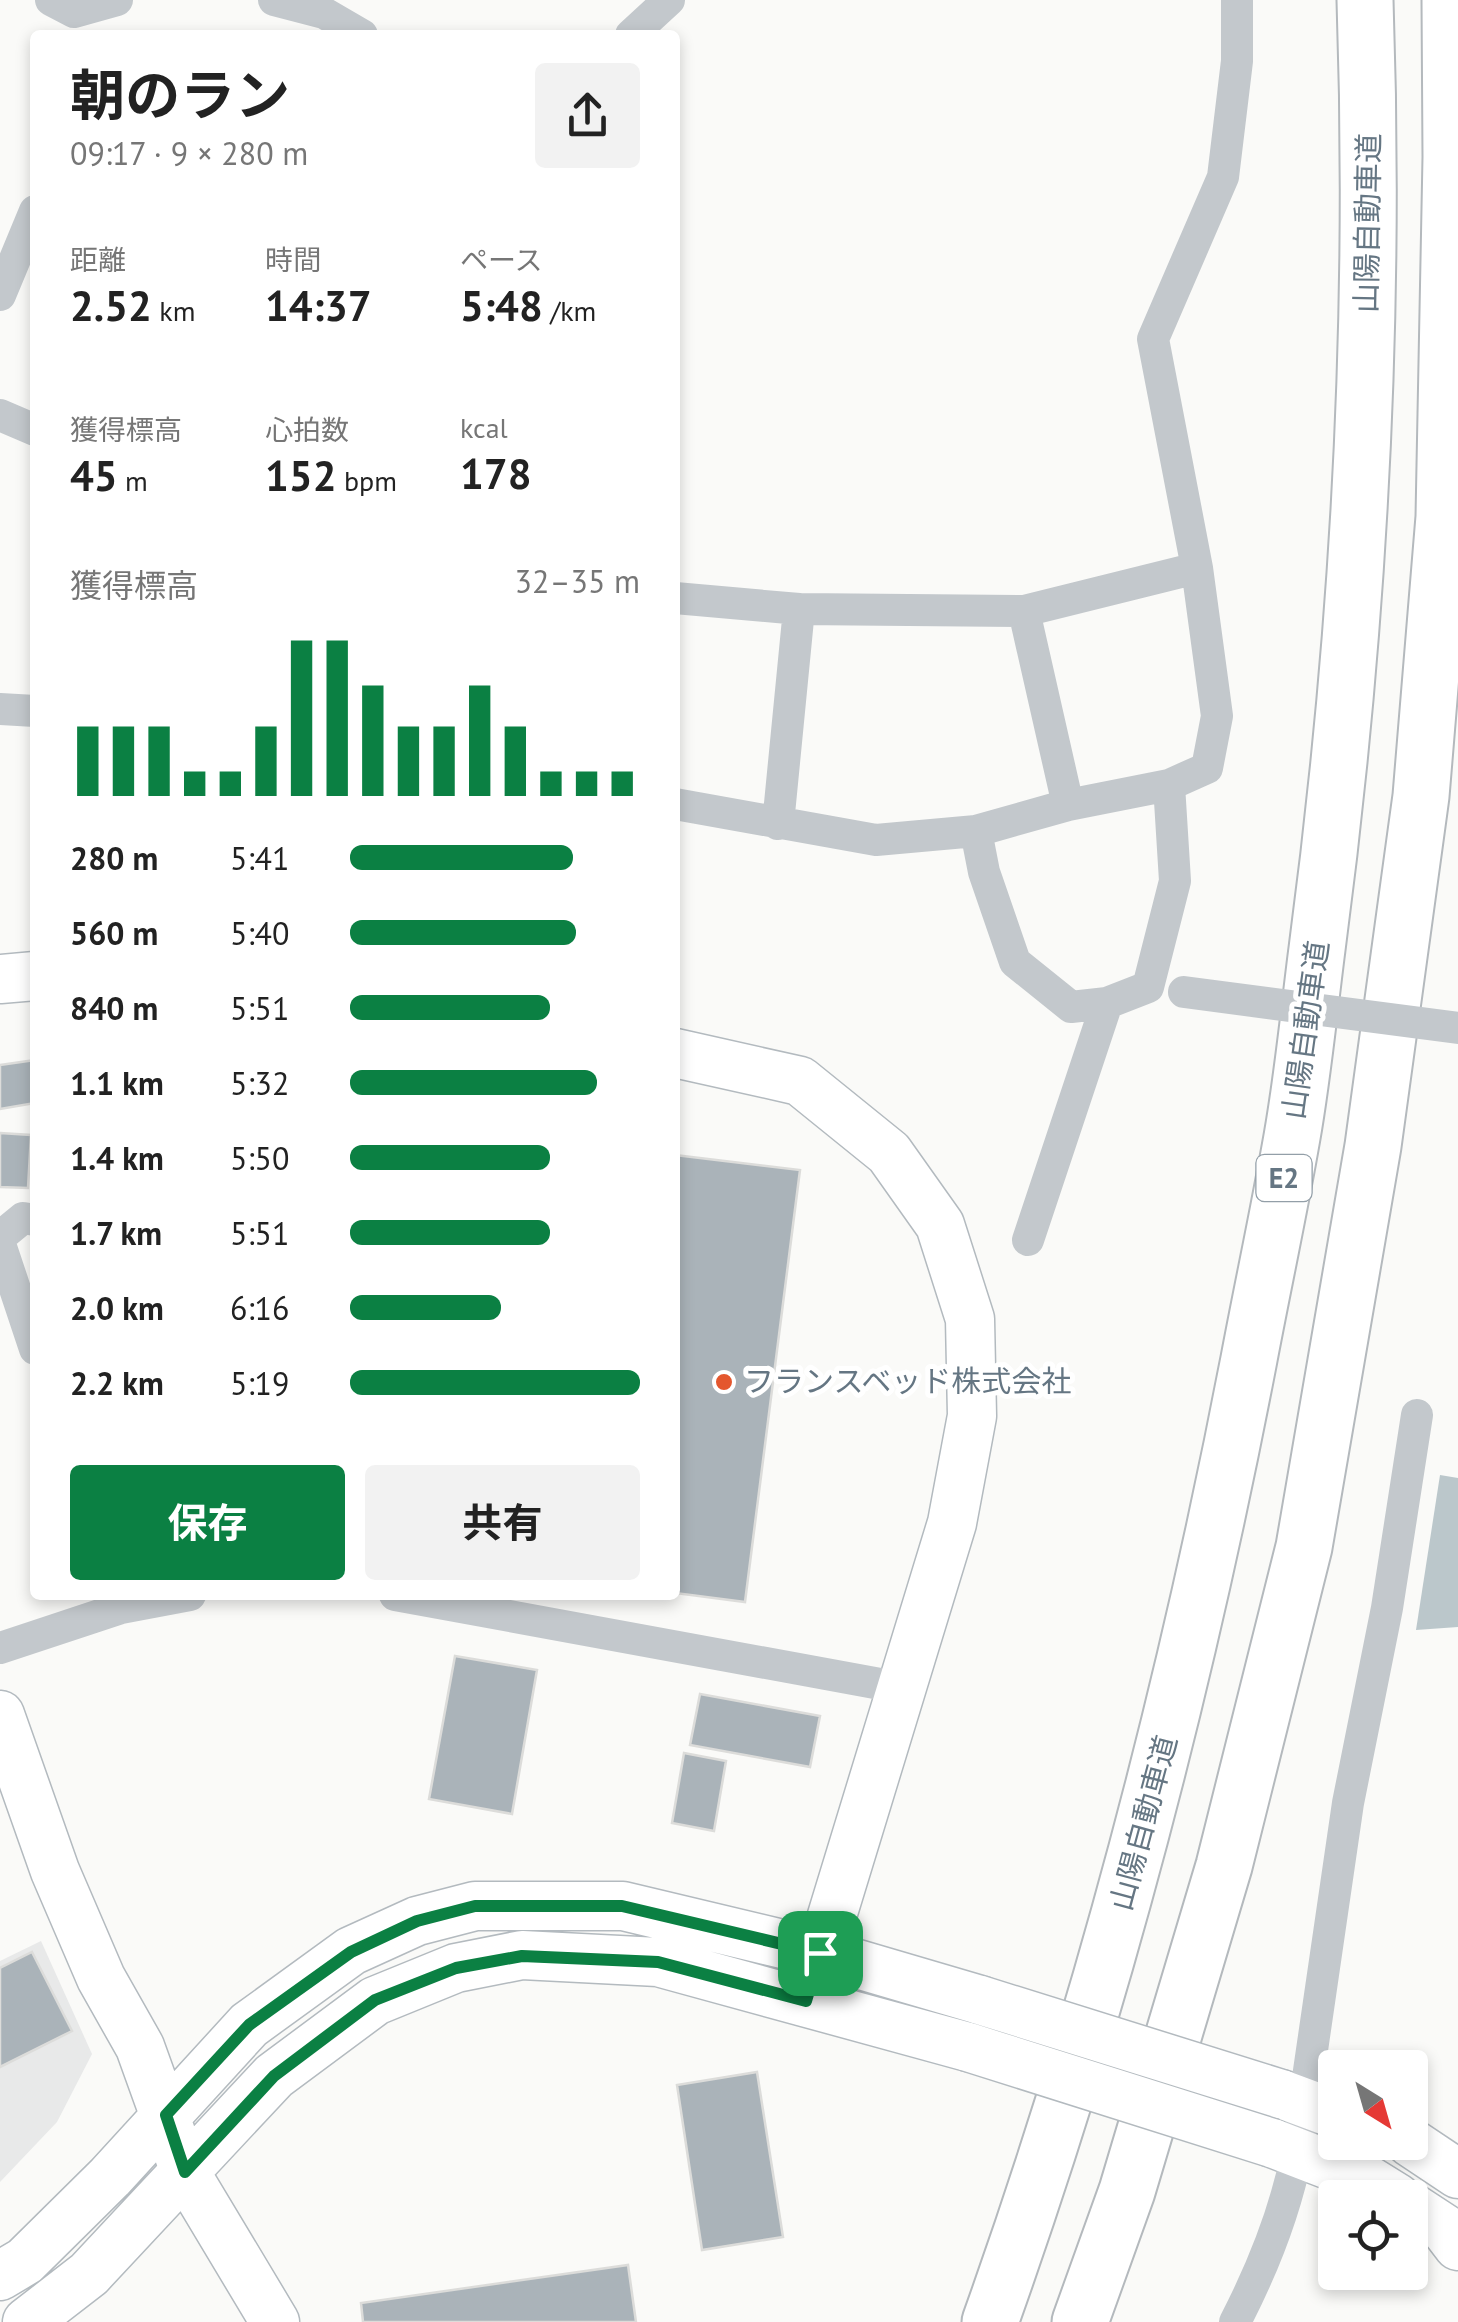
<!DOCTYPE html>
<html lang="ja">
<meta charset="utf-8">
<style>
:root{--surface:#fff;--page:#f2f2f2;--text:#222;--muted:#767676;--accent:#0b8043}
body{margin:0;font-family:"PT Sans","Noto Sans JP",sans-serif;background:var(--page);color:var(--text);height:100vh;display:flex;flex-direction:column;font-size:38px;white-space:nowrap}
*{box-sizing:border-box;margin:0}
p{font-size:32px;color:var(--muted)}
.icon{flex:none;width:55px;height:55px;fill:none;stroke:currentColor;stroke-width:2;stroke-linecap:round;stroke-linejoin:round}
.map{position:relative;flex:1;overflow:hidden}
.drawer{position:absolute;left:30px;top:30px;width:650px;height:1570px;display:flex;flex-direction:column;background:var(--surface);border-radius:10px;box-shadow:0 5px 15px #0003}
.drawer>*{flex:none}
.needle{width:65px;rotate:143deg}
.tools{position:absolute;left:1318px;top:2050px;display:grid;gap:20px}
.tools a{display:grid;place-items:center;width:110px;height:110px;border-radius:10px;background:var(--surface);box-shadow:0 5px 15px #0003;font-size:50px}
.pin{position:absolute;display:grid;place-items:center;width:85px;height:85px;color:#fff;margin:-42px;border-radius:20px;box-shadow:0 5px 15px #0006}
.round{display:grid;place-items:center;flex:none;width:105px;height:105px;border-radius:10px;background:var(--page)}
.head{display:flex;align-items:center;justify-content:space-between;height:170px;padding:0 40px}
h1{font-size:55px;font-weight:700;line-height:75px}
.metrics{display:grid;grid-template-columns:repeat(3,1fr);gap:15px;height:170px;padding:10px 40px}
.metrics div{display:grid;align-content:center}
.metrics b{font-size:42px;font-weight:700}
.metrics small{font-size:28px;font-weight:400}
.metrics p{font-size:28px}
.chart{height:280px;padding:20px 40px}
.chart p{display:flex;justify-content:space-between}
.chart svg{width:100%;height:180px;margin-top:10px;stroke:var(--accent);stroke-width:6}
.primary-button{display:flex;gap:20px;margin-top:auto;padding:20px 40px}
.primary-button a{flex:1;height:115px;border-radius:10px;background:var(--accent);color:#fff;font-size:40px;font-weight:700;line-height:115px;text-align:center}
.primary-button a+a{background:var(--page);color:var(--text)}
ul{padding:0 40px;list-style:none;font-size:32px}
li{display:grid;grid-template-columns:160px 120px 1fr;align-items:center;height:75px}
li i{height:25px;border-radius:12px;background:var(--accent)}
.map>svg:first-child{display:block}
.built{fill:#e8e9e9}
.water{fill:#bbc7cb}
.building{fill:#aab3b9;stroke:#dcdcda;stroke-width:2.5}
.lines{fill:none;stroke-linecap:round;stroke-linejoin:round}
.secondary-casing{stroke:#b3babf;stroke-width:51}
.highway-casing{stroke:#b4b9bd;stroke-width:59}
.street{stroke:#c3c8cc;stroke-width:32}
.secondary{stroke:#fff;stroke-width:48}
.highway{stroke:#fff;stroke-width:55}
.secondary-bridge-casing{stroke:#b3babf;stroke-width:51;stroke-linecap:butt}
.street-bridge{stroke:#c3c8cc;stroke-width:32}
.secondary-bridge{stroke:#fff;stroke-width:48}
.route-casing{stroke:#fff;stroke-width:20}
.route{stroke:#0b8043;stroke-width:12}
.poi-dot{fill:#e4572e;stroke:#fff;stroke-width:4}
.labels{text-anchor:middle;stroke-width:10;stroke-linejoin:round;paint-order:stroke}
.shield{fill:#fff;stroke:#939fa8;stroke-width:2.5}
.shield-label{font-size:28px;font-weight:bold;fill:#657683}
.street-label{font-size:30px;fill:#657683;stroke:#fff}
.poi-label{font-size:30px;fill:#657683;stroke:#fff;text-anchor:start}
</style>
<div class="map">
<svg width="1458" height="2322" viewBox="0 0 1458 2322">
<rect width="100%" height="100%" fill="#fafaf8"/>
<path class="built" d="M41 1941 92 2054 57 2122 0 2182V1961Z"/>
<path class="water" d="M1440 1475 1458 1478V1627L1416 1630Z"/>
<path class="building" d="M35 1060V1103L0 1109V1065Z
M0 1133 31 1135 28 1188 0 1187Z
M675 1155 800 1170 745 1602 675 1593Z
M455 1656 537 1670 512 1814 429 1799Z
M700 1694 820 1716 810 1767 690 1745Z
M684 1753 726 1761 714 1831 672 1823Z
M32 1952 72 2031 0 2067V1968Z
M757 2072 783 2237 702 2250 677 2085Z
M628 2265 636 2322H363L361 2303Z"/>
<g class="lines">
<g class="secondary-casing">
<path id="secondary" d="M0 979 35 976
M675 1053 800 1081 889 1153 940 1225 970 1319 972 1416 952 1523 806 2001
M0 1715 55 1871 101 1978 140 2047 185 2172 275 2322
M1281 2094 1335 2114
M1410 2142 1458 2174
M1272 2143 1368 2180 1397 2198
M1410 2206 1445 2229 1458 2246
M0 2276 25 2261 110 2177 249 2025 351 1951 417 1921 475 1906H623L820 1953 980 2000
M27 2322 89 2274 274 2076 375 2001 456 1968 522 1955 658 1962 968 2047"/>
</g>
<g class="highway-casing">
<path id="highway" d="M990 2322C1102 2008 1186 1686 1249 1359 1263 1285 1279 1211 1292 1137 1303 1075 1309 1011 1317 949 1359 634 1376 317 1365 0
M1080 2322 1127 2191 1224 1866 1304 1547 1373 1146 1421 796 1444 517 1451 157 1450 0"/>
</g>
<path class="street" d="M51 0 74 12 117 0
M274 0 324 13 362 35
M631 35 669 0
M0 295 35 211
M0 415 35 430
M675 598 799 609 1024 611 1197 568
M1024 611 1068 805
M0 709 35 711
M675 804 876 840 976 831 1068 805 1169 785 1207 768 1217 716 1197 568 1153 339 1223 177 1237 61V0
M778 824 799 609
M976 831 984 872 1015 962 1071 1007 1107 1003 1148 987 1175 881 1169 785
M0 1237 23 1218 35 1220
M1028 1240 1107 1003
M0 1244 35 1349
M395 1595 902 1688
M0 1648 121 1608 190 1595
M1235 2322C1263 2268 1285 2213 1297 2153L1348 1803 1387 1608 1417 1415"/>
<use href="#secondary" class="secondary"/>
<use href="#highway" class="highway"/>
<g class="secondary-bridge-casing">
<path id="secondary-bridge" d="M980 2000 1281 2094
M968 2047 1272 2143"/>
</g>
<path class="street-bridge" d="M1184 992 1458 1028"/>
<use href="#secondary-bridge" class="secondary-bridge"/>
</g>
<g class="lines">
<g class="route-casing">
<path id="route" d="M475 1906H622L820 1953 806 2001 658 1962 522 1956 456 1968 375 2000 274 2076 185 2172 166 2115 249 2025 351 1952 417 1921Z"/>
</g>
<use href="#route" class="route"/>
</g>
<circle class="poi-dot" cx="724" cy="1382" r="10"/>
<g class="labels">
<rect class="shield" x="1256.5" y="1155" width="55" height="46" rx="8"/>
<g class="shield-label">
<text x="1284" y="1188">E2</text>
</g>
<g class="street-label">
<text transform="translate(1368 223) rotate(-89)" y="10">山陽自動車道</text>
<text transform="translate(1306 1030) rotate(-82)" y="10">山陽自動車道</text>
<text transform="translate(1144 1823) rotate(-75)" y="10">山陽自動車道</text>
</g>
<g class="poi-label">
<text x="744" y="1392">フランスベッド株式会社</text>
</g>
</g>
</svg>
<div class="tools">
<a><svg class="needle" viewBox="-14 -14 28 28"><path d="M0-13l5 13h-10z" fill="#e53935"/><path d="M0 13l5-13h-10z" fill="#767676"/></svg></a>
<a><svg class="icon" aria-label="locate" viewBox="0 0 24 24"><circle cx="12" cy="12" r="6"/><path d="M12 2v4M12 18v4M2 12h4M18 12h4"/></svg></a>
</div>
<div class="pin" style="left:820px;top:1953px;background:#1e9e55"><svg class="icon" aria-label="arrive" viewBox="0 0 24 24"><path d="M6 21V4h12l-3 4 3 4H6"/></svg></div>
<section class="drawer">
<div class="head"><div><h1>朝のラン</h1><p>09:17 · 9 × 280 m</p></div><a class="round"><svg class="icon" aria-label="share" viewBox="0 0 24 24"><path d="M12 15V3M7 8l5-5 5 5M5 13v7h14v-7"/></svg></a></div>
<div class="metrics">
<div><p>距離</p><b>2.52<small> km</small></b></div>
<div><p>時間</p><b>14:37</b></div>
<div><p>ペース</p><b>5:48<small> /km</small></b></div>
</div>
<div class="metrics">
<div><p>獲得標高</p><b>45<small> m</small></b></div>
<div><p>心拍数</p><b>152<small> bpm</small></b></div>
<div><p>kcal</p><b>178</b></div>
</div>
<div class="chart"><p><span>獲得標高</span>32–35 m</p>
<svg viewBox="0 0 160 44" preserveAspectRatio="none"><path d="M5 44V27M15 44V27M25 44V27M35 44V38M45 44V38M55 44V27M65 44V6M75 44V6M85 44V17M95 44V27M105 44V27M115 44V17M125 44V27M135 44V38M145 44V38M155 44V38"/></svg>
</div>
<ul>
<li><b>280 m</b>5:41<i style="width:77%"></i></li>
<li><b>560 m</b>5:40<i style="width:78%"></i></li>
<li><b>840 m</b>5:51<i style="width:69%"></i></li>
<li><b>1.1 km</b>5:32<i style="width:85%"></i></li>
<li><b>1.4 km</b>5:50<i style="width:69%"></i></li>
<li><b>1.7 km</b>5:51<i style="width:69%"></i></li>
<li><b>2.0 km</b>6:16<i style="width:52%"></i></li>
<li><b>2.2 km</b>5:19<i style="width:100%"></i></li>
</ul>
<div class="primary-button"><a>保存</a><a>共有</a></div>
</section>
</div>
